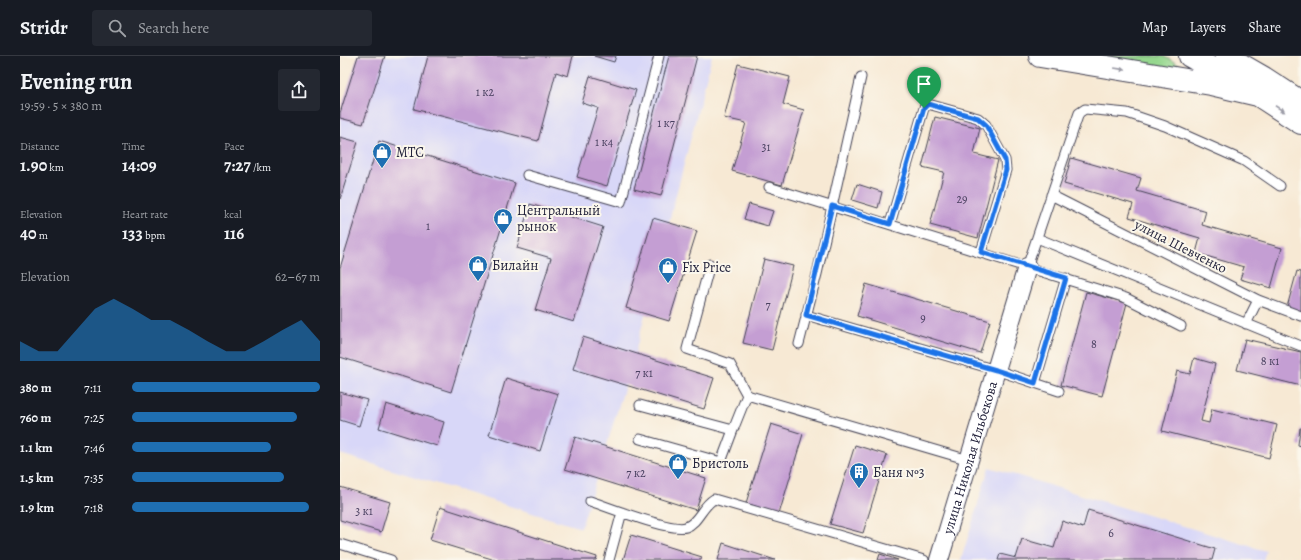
<!DOCTYPE html>
<meta charset="utf-8">
<style>
:root{--surface:#171b24;--page:#242831;--text:#f1f3f6;--muted:#9ea1a6;--line:#363941;--accent:#1f6fb2}
body{margin:0;font-family:Alegreya,serif;background:var(--page);color:var(--text);height:100vh;display:flex;flex-direction:column;font-size:15px;white-space:nowrap}
*{box-sizing:border-box;margin:0}
p{font-size:13px;color:var(--muted)}
.icon{flex:none;width:22px;height:22px;fill:none;stroke:currentColor;stroke-width:2;stroke-linecap:round;stroke-linejoin:round}
.map{position:relative;flex:1;overflow:hidden}
.details{display:flex;flex-direction:column;background:var(--surface);width:340px}
.details>*{flex:none}
.pin{position:absolute;display:grid;place-items:center;width:34px;height:34px;color:#fff;margin:-41px -17px;border-radius:50% 50% 50% 0;rotate:-45deg;box-shadow:0 0 4px #0007}
.pin .icon{rotate:45deg}
.round{display:grid;place-items:center;flex:none;width:42px;height:42px;border-radius:4px;background:var(--page)}
.overview{display:flex;align-items:center;justify-content:space-between;height:68px;padding:0 20px}
h1{font-size:22px;font-weight:700;line-height:30px}
.metrics{display:grid;grid-template-columns:repeat(3,1fr);gap:6px;height:68px;padding:4px 20px}
.metrics div{display:grid;align-content:center}
.metrics b{font-size:17px;font-weight:700}
.metrics small{font-size:11px;font-weight:400}
.metrics p{font-size:11px}
.chart{height:112px;padding:8px 20px}
.chart p{display:flex;justify-content:space-between}
.chart svg{width:100%;height:72px;margin-top:4px;fill:var(--accent);opacity:.7}
ul{padding:0 20px;list-style:none;font-size:13px}
li{display:grid;grid-template-columns:64px 48px 1fr;align-items:center;height:30px}
li i{height:10px;border-radius:5px;background:var(--accent)}
header{display:flex;align-items:center;gap:24px;box-sizing:border-box;height:56px;padding:0 20px;background:var(--surface);border-bottom:1px solid var(--line)}
header strong{font-size:19px}
nav{display:flex;gap:22px;margin-inline-start:auto;font-size:14px}
.search{width:280px;height:36px;background:var(--page);display:flex;align-items:center;gap:10px;box-sizing:border-box;padding:0 14px;border-radius:4px;color:var(--muted);font-size:15px}
main{display:flex;flex:1;min-height:0}
.map>svg:first-child{display:block}
.built{fill:#d8d7f8}
.green{fill:#95d78e;stroke:#5c7c64}
.building{fill:#c49ed3}
.lines{fill:none;stroke-linecap:round;stroke-linejoin:round}
.lane-casing{stroke:#424052;stroke-width:11}
.street-casing{stroke:#424052;stroke-width:20}
.secondary-casing{stroke:#424052;stroke-width:24}
.lane{stroke:#fff;stroke-width:9}
.street{stroke:#fff;stroke-width:18}
.secondary{stroke:#fff;stroke-width:22}
.oneway{fill:#9c9ca7}
.route-casing{stroke:#fff;stroke-width:8}
.route{stroke:#1a73e8;stroke-width:5}
.labels{text-anchor:middle;stroke-width:4;stroke-linejoin:round;paint-order:stroke}
.number-label{font-size:12px;fill:#4a4161}
.poi-label{font-size:14px;fill:#22223b;stroke:#fbf7ec;text-anchor:start}
.street-label{font-size:14px;fill:#22223b;stroke:#fbf7ec}
</style>
<header>
<strong>Stridr</strong>
<div class="search"><svg class="icon" aria-label="search" viewBox="0 0 24 24"><circle cx="10" cy="10" r="6"/><path d="M15 15l6 6"/></svg>Search here</div>
<nav><a>Map</a><a>Layers</a><a>Share</a></nav>
</header>
<main>
<section class="details">
<div class="overview"><div><h1>Evening run</h1><p>19:59 · 5 × 380 m</p></div><a class="round"><svg class="icon" aria-label="share" viewBox="0 0 24 24"><path d="M12 15V3M7 8l5-5 5 5M5 13v7h14v-7"/></svg></a></div>
<div class="metrics">
<div><p>Distance</p><b>1.90<small> km</small></b></div>
<div><p>Time</p><b>14:09</b></div>
<div><p>Pace</p><b>7:27<small> /km</small></b></div>
</div>
<div class="metrics">
<div><p>Elevation</p><b>40<small> m</small></b></div>
<div><p>Heart rate</p><b>133<small> bpm</small></b></div>
<div><p>kcal</p><b>116</b></div>
</div>
<div class="chart"><p><span>Elevation</span>62–67 m</p>
<svg viewBox="0 0 160 44" preserveAspectRatio="none"><path d="M0 44V32L10 38L20 38L30 25L40 12L50 6L60 12L70 19L80 19L90 25L100 32L110 38L120 38L130 32L140 25L150 19L160 32V44z"/></svg>
</div>
<ul>
<li><b>380 m</b>7:11<i style="width:100%"></i></li>
<li><b>760 m</b>7:25<i style="width:88%"></i></li>
<li><b>1.1 km</b>7:46<i style="width:74%"></i></li>
<li><b>1.5 km</b>7:35<i style="width:81%"></i></li>
<li><b>1.9 km</b>7:18<i style="width:94%"></i></li>
</ul>
</section>
<div class="map">
<svg width="961" height="504" viewBox="0 0 961 504">
<rect width="100%" height="100%" fill="#fbf7ec"/>
<filter id="ink" filterUnits="userSpaceOnUse"><feTurbulence type="fractalNoise" baseFrequency=".025" numOctaves="2"/><feDisplacementMap in="SourceGraphic" scale="8" xChannelSelector="R" yChannelSelector="G"/><feConvolveMatrix kernelMatrix="1 2 1 2 8 2 1 2 1" color-interpolation-filters="sRGB"/></filter>
<filter id="wash" filterUnits="userSpaceOnUse"><feTurbulence type="fractalNoise" baseFrequency=".012" numOctaves="4" result="noise"/><feDisplacementMap in="SourceGraphic" scale="16" xChannelSelector="R" yChannelSelector="G"/><feGaussianBlur stdDeviation="0.9" result="paint"/><feColorMatrix in="noise" values="0 0 0 0 0 0 0 0 0 0 0 0 0 0 0 0 0 1.4 0 .05"/><feComposite in="paint" operator="in"/></filter>
<g filter="url(#wash)">
<rect width="100%" height="100%" fill="#f7e9d4"/>
<path class="built" d="M18 0H372L294 301 241 472 0 398V57Z
M649 411 926 495 923 504H621Z"/>
<path class="green" d="M743 0H823L857 18Z"/>
<g id="blocks">
<path class="building" d="M18 0H45L23 68 0 62V57Z
M88 0H233L228 20 216 16 198 85 74 53Z
M254 0H276L274 6Z
M329 0H357L321 140 294 133Z
M398 8 450 21 443 48 464 54 442 129 392 115 406 67 384 62Z
M250 20 296 34 267 130 237 121 258 52 242 47Z
M595 61 640 72 634 98 658 104 638 182 590 169 604 116 582 111Z
M0 81 18 86 0 143Z
M39 85 175 127 111 336 0 301V212Z
M731 102 801 122 797 135 866 155 862 169 942 192 931 232 900 223 904 211 856 197 860 182 789 161 793 148 724 128Z
M517 128 542 136 538 152 512 144Z
M190 148 263 171 234 266 195 254 211 202 177 192Z
M409 148 433 155 428 170 404 163Z
M313 162 357 175 329 265 286 252Z
M424 203 453 210 432 294 403 287Z
M957 215 961 216V256L947 251Z
M526 228 650 265 640 297 517 260Z
M746 236 787 247 762 340 721 329Z
M243 281 374 322 364 353 233 313Z
M905 283 961 296V330L897 314Z
M854 302 875 308 861 365 869 367 872 353 937 369 929 402 822 375 837 315 850 318Z
M166 322 218 338 200 395 149 379Z
M0 336 27 344 19 370 0 364Z
M46 348 104 366 97 390 39 372Z
M431 368 463 378 439 458 406 447Z
M960 372H961V390L958 389Z
M235 381 366 422 356 454 225 413Z
M515 389 547 399 523 477 490 468Z
M0 431 50 446 41 476 0 464Z
M100 451 257 501 256 504H155L90 484Z
M748 454 875 493 872 504H658L660 498 676 502 682 483 714 492 722 465 743 472Z
M291 479 362 501 361 504H283Z
M383 487 435 504H378Z
M540 498 558 504H538Z"/>
</g>
</g>
<g filter="url(#ink)">
<use href="#blocks" fill-opacity="0" stroke="#424052" stroke-width="1"/>
<g class="lines">
<g class="lane-casing">
<path id="lane" d="M187 119 281 146 319 0
M429 131 786 242 841 270
M711 139 918 244 961 260
M550 168 584 52 588 48 638 62 646 69 665 104 666 114 641 196
M697 182 961 290
M370 208 347 293 390 308 407 339 629 404
M687 211 739 57 745 53 787 57 825 70 904 105 940 130
M466 259 656 314 719 335
M906 268 918 244
M459 288 477 218 521 21
M695 327 726 222
M300 349 393 374 407 339
M300 383 381 406 393 374
M250 445C268 451 331 476 346 471 358 467 362 450 374 443L584 504
M0 488 51 504
M269 504 282 456"/>
</g>
<g class="street-casing">
<g id="street">
<path id="s1" d="M599 504 687 211"/>
</g>
</g>
<g class="secondary-casing">
<path id="secondary" d="M700 0 871 28 918 39
M850 0 918 39 961 67
M886 0 924 22 961 46"/>
</g>
<use href="#lane" class="lane"/>
<use href="#street" class="street"/>
<use href="#secondary" class="secondary"/>
</g>
<defs><path id="oneway-solid" d="M-6-.8H1V-3.2L6.5 0L1 3.2V.8H-6Z"/></defs>
<g class="oneway">
<use href="#oneway-solid" transform="translate(780 13) rotate(9)"/>
<use href="#oneway-solid" transform="translate(940 53) rotate(33)"/>
</g>
</g>
<g class="lines" filter="url(#ink)">
<g class="route-casing">
<path id="route" d="M588 48 638 62 646 69 665 104 666 114 641 196 726 222 695 327 656 314 466 259 492 150 550 168 584 52Z"/>
</g>
<use href="#route" class="route"/>
</g>
<defs>
<g id="shop-pin" transform="scale(1)"><path d="M0 17L-7.5 6A9.5 9.5 0 1 1 7.5 6Z" fill="#1f6fb2" stroke="#fbf7ec"/><path d="M-5-2.5h2.3a2.7 3.5 0 0 1 5.4 0H5L5.5 6h-11ZM-1.5-2.5h3a1.5 2.3 0 0 0-3 0Z" fill="#fff"/></g>
<g id="building-pin" transform="scale(1)"><path d="M0 17L-7.5 6A9.5 9.5 0 1 1 7.5 6Z" fill="#1f6fb2" stroke="#fbf7ec"/><path d="M-4-6H4V6H1V3H-1V6H-4ZM-2.5-4.3h1.7v1.8h-1.7ZM.8-4.3h1.7v1.8H.8ZM-2.5-1h1.7V.8h-1.7ZM.8-1h1.7V.8H.8Z" fill="#fff"/></g>
</defs>
<g fill-rule="evenodd">
<use href="#shop-pin" x="42" y="96"/>
<use href="#shop-pin" x="163" y="162"/>
<use href="#shop-pin" x="138" y="209"/>
<use href="#shop-pin" x="328" y="211"/>
<use href="#shop-pin" x="338" y="407"/>
<use href="#building-pin" x="519" y="416"/>
</g>
<g class="labels">
<g class="number-label">
<text x="145" y="40">1 к2</text>
<text x="326" y="71">1 к7</text>
<text x="264" y="90">1 к4</text>
<text x="426" y="95">31</text>
<text x="622" y="147">29</text>
<text x="88" y="174">1</text>
<text x="428" y="253">7</text>
<text x="583" y="266">9</text>
<text x="754" y="292">8</text>
<text x="930" y="309">8 к1</text>
<text x="304" y="321">7 к1</text>
<text x="296" y="421">7 к2</text>
<text x="24" y="459">3 к1</text>
<text x="771" y="481">6</text>
</g>
<g class="poi-label">
<text x="56" y="101">МТС</text>
<text x="177" y="159">Центральный<tspan x="177" dy="16">рынок</tspan></text>
<text x="152" y="214">Билайн</text>
<text x="342" y="216">Fix Price</text>
<text x="352" y="412">Бристоль</text>
<text x="533" y="421">Баня №3</text>
</g>
<g class="street-label">
<text transform="translate(841 190) rotate(27)" y="5">улица Шевченко</text>
<text dy="5" stroke="none"><textPath href="#s1" startOffset="107">улица Николая Ильбекова</textPath></text>
</g>
</g>
</svg>
<div class="pin" style="left:584px;top:52px;background:#1e9e55"><svg class="icon" aria-label="arrive" viewBox="0 0 24 24"><path d="M6 21V4h12l-3 4 3 4H6"/></svg></div>
</div>
</main>
